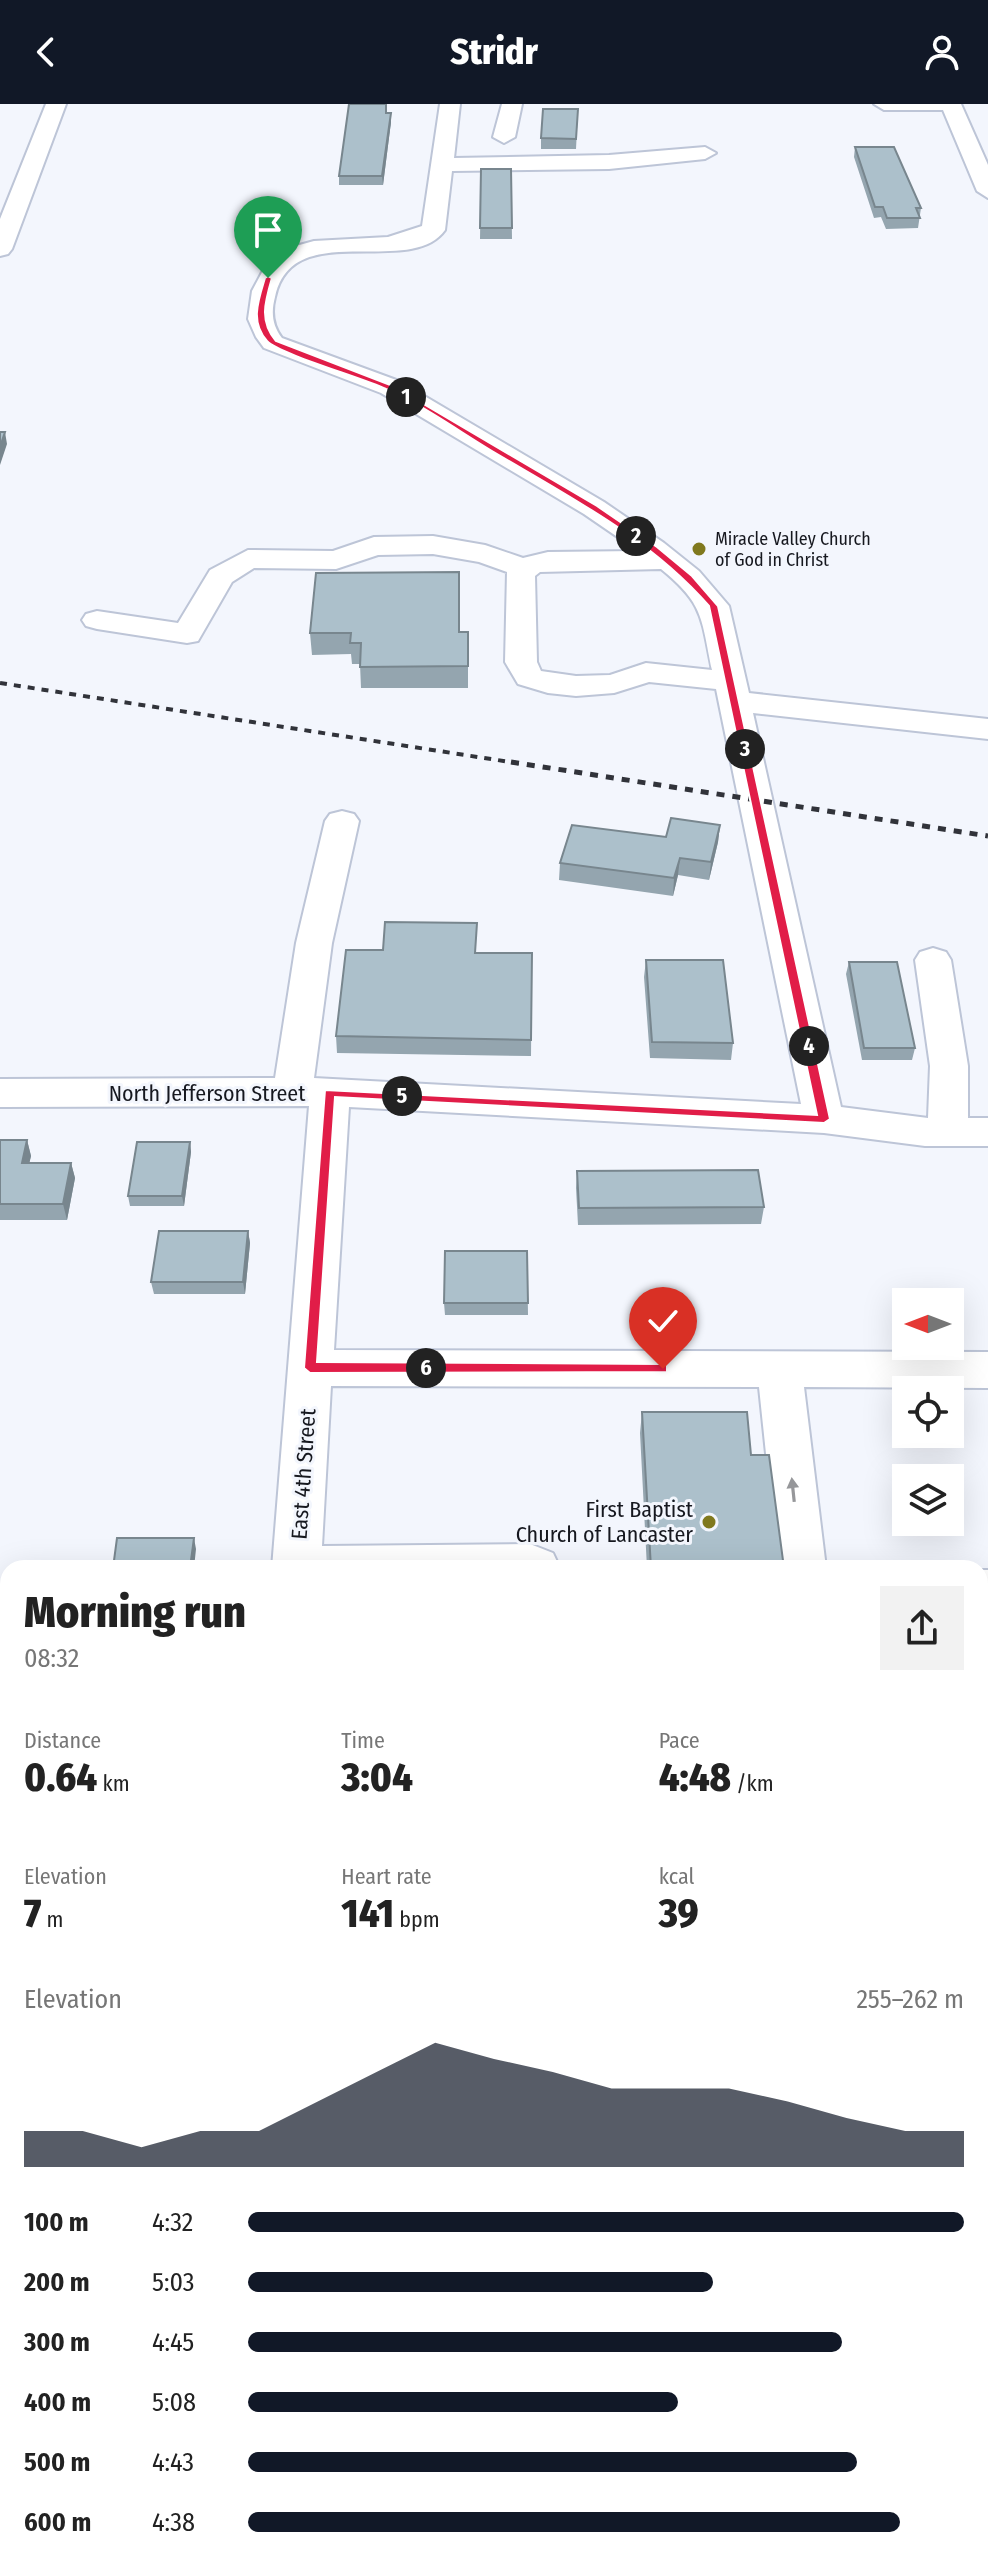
<!DOCTYPE html>
<meta charset="utf-8">
<style>
:root{--surface:#fff;--page:#f2f2f2;--text:#222;--muted:#767676;--accent:#111827}
body{margin:0;font-family:"Fira Sans Condensed",sans-serif;background:var(--page);color:var(--text);height:100vh;display:flex;flex-direction:column;font-size:30px;white-space:nowrap}
*{box-sizing:border-box;margin:0}
p{font-size:26px;color:var(--muted)}
.icon{flex:none;width:44px;height:44px;fill:none;stroke:currentColor;stroke-width:2;stroke-linecap:round;stroke-linejoin:round}
.map{position:relative;flex:1;overflow:hidden}
.details{position:absolute;left:0px;top:1456px;width:988px;height:1008px;display:flex;flex-direction:column;background:var(--surface);border-radius:24px 24px 0 0;box-shadow:0 8px 32px #0002}
.details>*{flex:none}
.needle{width:52px;rotate:270deg}
.tools{position:absolute;left:892px;top:1184px;display:grid;gap:16px}
.tools a{display:grid;place-items:center;width:72px;height:72px;border-radius:0px;background:var(--surface);box-shadow:0 8px 32px #0002;font-size:40px}
.pin{position:absolute;display:grid;place-items:center;width:68px;height:68px;color:#fff;margin:-82px -34px;border-radius:50% 50% 50% 0;rotate:-45deg;box-shadow:0 0 8px #0007}
.pin .icon{rotate:45deg}
.km{position:absolute;width:40px;height:40px;margin:-20px;border-radius:50%;background:#222;color:#fff;font-size:22px;line-height:40px;text-align:center}
.round{display:grid;place-items:center;flex:none;width:84px;height:84px;border-radius:0px;background:var(--page)}
.overview{display:flex;align-items:center;justify-content:space-between;height:136px;padding:0 24px}
h1{font-size:44px;font-weight:800;line-height:60px}
.metrics{display:grid;grid-template-columns:repeat(3,1fr);gap:12px;height:136px;padding:8px 24px}
.metrics div{display:grid;align-content:center}
.metrics b{font-size:40px;font-weight:800}
.metrics small{font-size:22px;font-weight:400}
.metrics p{font-size:22px}
.chart{height:224px;padding:16px 24px}
.chart p{display:flex;justify-content:space-between}
.chart svg{width:100%;height:144px;margin-top:8px;fill:var(--accent);opacity:.7}
ul{padding:0 24px;list-style:none;font-size:26px}
li{display:grid;grid-template-columns:128px 96px 1fr;align-items:center;height:60px}
li i{height:20px;border-radius:10px;background:var(--accent)}
header{display:flex;justify-content:space-between;align-items:center;height:104px;padding:0 24px;background:var(--accent);color:#fff;font-size:36px;font-weight:800}
.map>svg:first-child{display:block}
.lines{fill:none;stroke-linecap:round;stroke-linejoin:round}
.minor-casing{stroke:#bdc5d7;stroke-width:4}
.minor{fill:#fff;fill-rule:evenodd}
.rail-far1{stroke:#31333a;stroke-width:4;stroke-dasharray:7 7;stroke-linecap:butt}
.rail{stroke:#31333a;stroke-width:5;stroke-dasharray:8 8;stroke-linecap:butt}
.wall{fill:#94a5af}
.shaded-wall{fill:#78868e}
.building{fill:#acc0cb;stroke:#78868e;stroke-width:2}
.oneway{fill:#96979a}
.route{fill:#e11d48;stroke:#fff;stroke-width:2}
.poi-dot{fill:#80791e;stroke:#f3f6fd;stroke-width:3}
.labels{text-anchor:middle;stroke-width:6;stroke-linejoin:round;paint-order:stroke}
.far-poi-label{font-size:18px;fill:#16181f;stroke:#f3f6fd;text-anchor:start}
.street-label{font-size:22px;fill:#16181f;stroke:#f3f6fd}
.poi-label{font-size:22px;fill:#16181f;stroke:#f3f6fd;text-anchor:end}
</style>
<header><svg class="icon" aria-label="back" viewBox="0 0 24 24"><path d="M15 5l-7 7 7 7"/></svg>Stridr<svg class="icon" aria-label="person" viewBox="0 0 24 24"><circle cx="12" cy="8" r="4"/><path d="M4 21q1-7 8-7t8 7"/></svg></header>
<div class="map">
<svg width="988" height="2464" viewBox="0 0 988 2464">
<rect width="100%" height="100%" fill="#f3f6fd"/>
<g class="lines">
<g class="minor-casing">
<path id="minor" d="M46 0H66L12 145 8 150 0 152V115Z
M440 0H460L454 54 609 51 705 43 716 49 705 55 609 65 452 67 445 126C410 175 292 112 275 193 271 208 272 221 282 234L399 277 604 398 664 439 699 467 729 502 749 589 988 615V635L753 609 841 1003 928 1014 930 962 915 856 920 848 933 844 946 848 951 856 968 962V1014H988V1042H925L824 1029 349 1003 334 1246 988 1248V1284L804 1283 826 1464H778L759 1283 331 1282 322 1442 530 1440 553 1449 560 1464H272L309 1002 0 1003V975L275 974 296 839 325 717 330 710 342 707 354 710 359 717 332 839 314 974 801 1000 716 585 649 578 614 589 576 592 548 589 518 580 505 558 507 468 479 458 433 450 378 451 336 465 254 464 232 478 198 537 187 539 97 525 86 522 82 516 86 510 97 507 178 519 210 466 248 446 333 447 374 433 433 432 485 441 523 454 548 448 638 447 584 410 381 289 264 244 256 233 248 215 252 187 267 159 285 145 314 137 388 133 422 122ZM661 465C704 500 701 513 712 566L646 559 610 571 576 572 541 567 537 558 535 472 540 468Z
M502 0H522L515 33 504 39 493 33Z
M874 0H961L988 61V94L977 87 943 6H884Z
M980 1466H988V1508H980Z
M0 1543H8V1587H0Z
M980 2117H988V2179H980Z
M191 2456H259V2464H191Z"/>
</g>
<use href="#minor" class="minor"/>
<path class="rail-far1" d="M0 579 523 660"/>
<path class="rail" d="M511 658 988 732"/>
</g>
<path class="wall" d="M578 5 576 45H541V34Z
M387 9H391V18L383 81H339V72Z
M855 43 921 104 918 124 886 125 881 113 874 114 854 53Z
M481 65H511L512 135H480Z
M468 528V584H361L360 560H352L351 550 312 551 310 529Z
M720 721 718 738 709 776 678 771 673 792 559 776 560 759Z
M476 849H532L531 952 337 949 336 932Z
M646 856 733 939 731 956 650 954 644 873Z
M849 858 915 944 912 956H862L846 870Z
M0 1036H27L31 1052 29 1059H71L75 1074 67 1116H0Z
M190 1038 191 1048 184 1102H130L128 1092Z
M577 1067 764 1103 761 1120 578 1121 576 1084Z
M248 1127 250 1139 245 1190H154L151 1178Z
M527 1147 528 1211H445L444 1199Z
M642 1308 751 1351 784 1464H647L640 1329Z
M980 1542H988V1632H980Z
M980 1676H988V2089H980Z"/>
<path class="shaded-wall" d="M391 9V18L383 81 382 72Z
M5 328 7 340 0 361V343Z
M720 721 718 738 709 776 711 758Z
M680 754 678 771 673 792 674 774Z
M27 1036 31 1052 26 1074 22 1059Z
M190 1038 191 1048 184 1102 182 1092Z
M71 1059 75 1074 67 1116 63 1100Z
M248 1127 250 1139 245 1190 243 1178Z
M194 1434 196 1445 194 1464H190Z"/>
<path class="building" d="M349 0H386V9H391L382 72H339Z
M543 5H578L576 35 541 34Z
M855 43H894L921 104H916L920 114H887L883 103H875Z
M481 65H511L512 124H480Z
M0 328H5L0 343Z
M459 468V528H468V562L360 563 361 539H350L351 529H310L316 469Z
M671 714 720 721 711 758 680 754 674 774 560 759 572 721 666 733Z
M385 818 477 819 475 849H532L531 936 336 932 346 846H383Z
M646 856H723L733 939 652 938Z
M849 858H897L915 944H864Z
M0 1036H27L22 1059H71L63 1100H0Z
M137 1038H190L182 1092H128Z
M758 1066 764 1103 579 1104 577 1067Z
M159 1127H248L243 1178H151Z
M445 1147H527L528 1199H444Z
M642 1308H747L751 1351H769L784 1464H651Z
M117 1434H194L190 1464H113Z
M980 1542H988V1613H980Z
M980 1676H988V2077H980Z
M576 2456H698L699 2464H576Z"/>
<defs><path id="oneway-solid" d="M-6-.8H1V-3.2L6.5 0L1 3.2V.8H-6Z" transform="scale(2)"/></defs>
<use class="oneway" href="#oneway-solid" transform="translate(793 1386) rotate(-96)"/>
<path class="route" d="M268 172 272 174C265 198 259 217 276 237L393 282 597 402 657 443 692 472 718 502 830 1015 824 1019 335 993 317 1258 663 1260 667 1261V1268L310 1269 304 1264 325 986 817 1011 709 502C650 434 568 392 492 347 457 326 423 301 386 285 363 274 279 250 267 237 250 218 258 197 265 174Z"/>
<g class="poi-dot">
<circle cx="699" cy="445" r="8"/>
<circle cx="709" cy="1418" r="8"/>
</g>
<g class="labels">
<g class="far-poi-label">
<text x="715" y="441">Miracle Valley Church<tspan x="715" dy="21">of God in Christ</tspan></text>
</g>
<g class="street-label">
<text x="207" y="997">North Jefferson Street</text>
<text transform="translate(303 1370) rotate(-86)" y="8">East 4th Street</text>
</g>
<g class="poi-label">
<text x="693" y="1413">First Baptist<tspan x="693" dy="25">Church of Lancaster</tspan></text>
</g>
</g>
</svg>
<div class="tools">
<a><svg class="needle" viewBox="-14 -14 28 28"><path d="M0-13l5 13h-10z" fill="#e53935"/><path d="M0 13l5-13h-10z" fill="#767676"/></svg></a>
<a><svg class="icon" aria-label="locate" viewBox="0 0 24 24"><circle cx="12" cy="12" r="6"/><path d="M12 2v4M12 18v4M2 12h4M18 12h4"/></svg></a>
<a><svg class="icon" aria-label="layers" viewBox="0 0 24 24"><path d="M12 4l9 5-9 5-9-5zM3 14l9 5 9-5"/></svg></a>
</div>
<div class="pin" style="left:268px;top:174px;background:#1e9e55"><svg class="icon" aria-label="arrive" viewBox="0 0 24 24"><path d="M6 21V4h12l-3 4 3 4H6"/></svg></div>
<div class="pin" style="left:663px;top:1265px;background:#d93025"><svg class="icon" aria-label="check" viewBox="0 0 24 24"><path d="M5 12l5 5 9-10"/></svg></div>
<b class="km" style="left:406px;top:293px">1</b>
<b class="km" style="left:636px;top:432px">2</b>
<b class="km" style="left:745px;top:645px">3</b>
<b class="km" style="left:809px;top:942px">4</b>
<b class="km" style="left:402px;top:992px">5</b>
<b class="km" style="left:426px;top:1264px">6</b>
<section class="details">
<div class="overview"><div><h1>Morning run</h1><p>08:32</p></div><a class="round"><svg class="icon" aria-label="share" viewBox="0 0 24 24"><path d="M12 15V3M7 8l5-5 5 5M5 13v7h14v-7"/></svg></a></div>
<div class="metrics">
<div><p>Distance</p><b>0.64<small> km</small></b></div>
<div><p>Time</p><b>3:04</b></div>
<div><p>Pace</p><b>4:48<small> /km</small></b></div>
</div>
<div class="metrics">
<div><p>Elevation</p><b>7<small> m</small></b></div>
<div><p>Heart rate</p><b>141<small> bpm</small></b></div>
<div><p>kcal</p><b>39</b></div>
</div>
<div class="chart"><p><span>Elevation</span>255–262 m</p>
<svg viewBox="0 0 160 44" preserveAspectRatio="none"><path d="M0 44V33L10 33L20 38L30 33L40 33L50 24L60 15L70 6L80 11L90 15L100 20L110 20L120 20L130 24L140 29L150 33L160 33V44z"/></svg>
</div>
<ul>
<li><b>100 m</b>4:32<i style="width:100%"></i></li>
<li><b>200 m</b>5:03<i style="width:65%"></i></li>
<li><b>300 m</b>4:45<i style="width:83%"></i></li>
<li><b>400 m</b>5:08<i style="width:60%"></i></li>
<li><b>500 m</b>4:43<i style="width:85%"></i></li>
<li><b>600 m</b>4:38<i style="width:91%"></i></li>
</ul>
</section>
</div>
